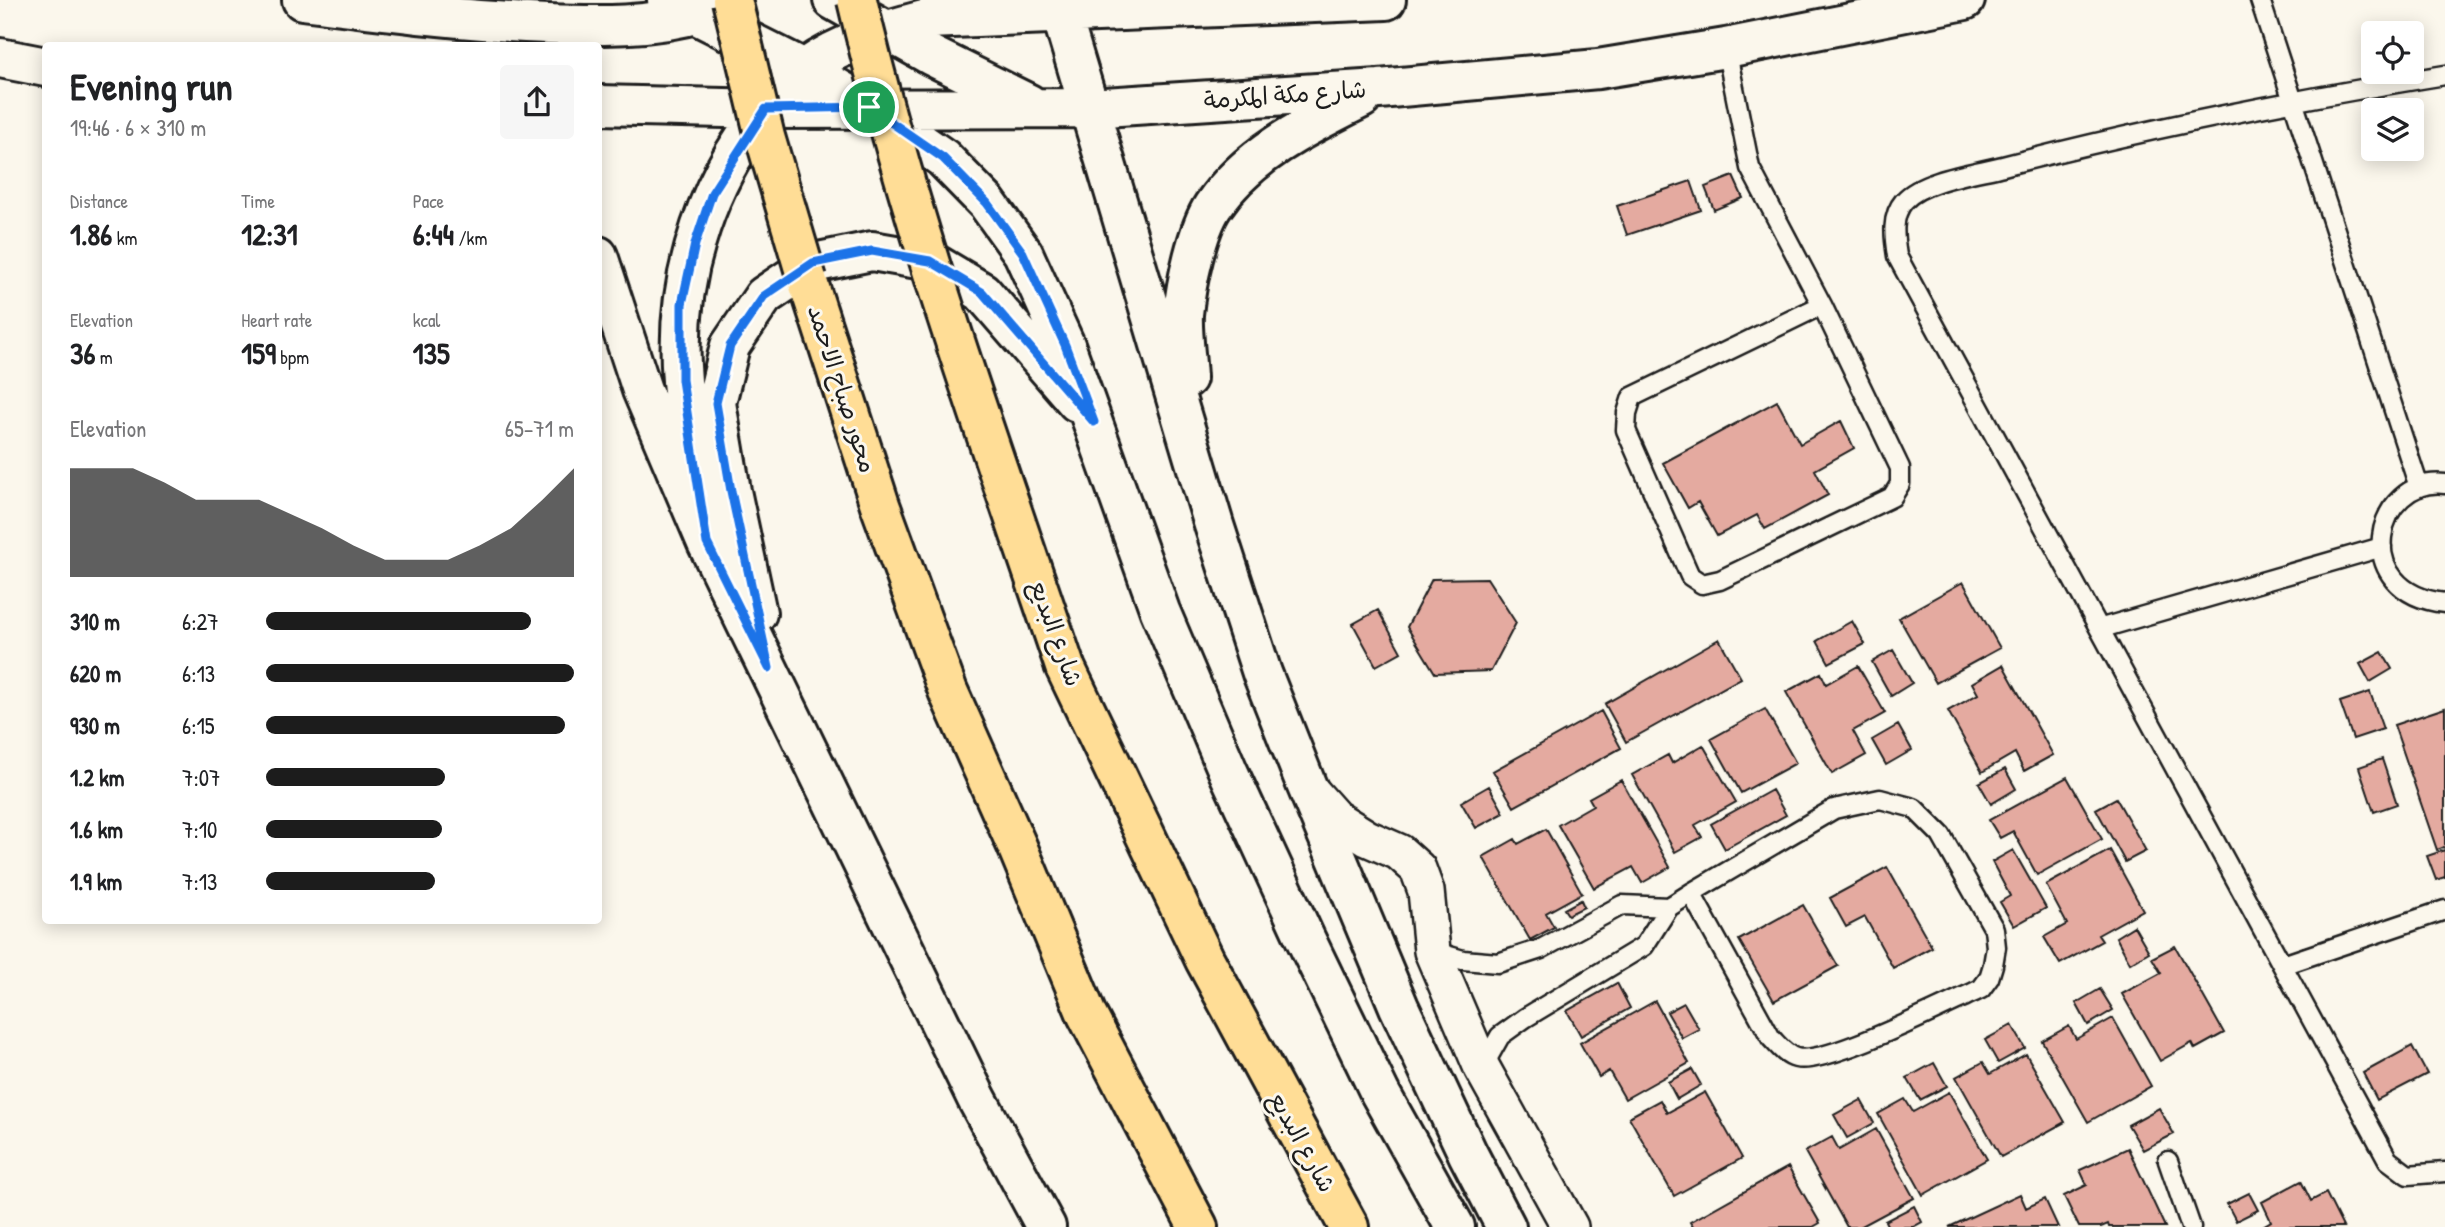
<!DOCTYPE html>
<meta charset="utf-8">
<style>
:root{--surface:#fff;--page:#f6f6f6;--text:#202124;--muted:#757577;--accent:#1c1c1c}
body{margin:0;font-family:"Patrick Hand","Playpen Sans Arabic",sans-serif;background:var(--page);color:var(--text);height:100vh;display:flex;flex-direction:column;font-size:26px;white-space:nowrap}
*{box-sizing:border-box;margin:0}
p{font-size:23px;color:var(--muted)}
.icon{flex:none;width:38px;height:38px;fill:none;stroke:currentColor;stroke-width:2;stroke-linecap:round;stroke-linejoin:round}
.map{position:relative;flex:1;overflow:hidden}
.drawer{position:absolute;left:42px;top:42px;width:560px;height:882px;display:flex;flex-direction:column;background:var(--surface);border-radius:7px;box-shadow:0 4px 18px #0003}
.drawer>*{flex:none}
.controls{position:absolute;left:2361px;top:21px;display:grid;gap:14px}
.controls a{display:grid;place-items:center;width:63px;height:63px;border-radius:7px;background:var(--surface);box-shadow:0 4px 18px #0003;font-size:35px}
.pin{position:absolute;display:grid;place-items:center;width:60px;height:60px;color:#fff;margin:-30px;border:4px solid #fff;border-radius:50%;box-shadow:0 2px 7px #0007}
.round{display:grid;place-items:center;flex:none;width:74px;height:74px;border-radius:7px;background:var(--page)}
.headline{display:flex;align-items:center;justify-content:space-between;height:119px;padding:0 28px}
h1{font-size:38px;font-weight:800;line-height:52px}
.metrics{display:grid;grid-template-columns:repeat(3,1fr);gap:10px;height:119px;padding:7px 28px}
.metrics div{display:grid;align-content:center}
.metrics b{font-size:30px;font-weight:800}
.metrics small{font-size:19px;font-weight:400}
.metrics p{font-size:19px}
.chart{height:196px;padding:14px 28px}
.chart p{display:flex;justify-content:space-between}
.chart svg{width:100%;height:126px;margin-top:7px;fill:var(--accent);opacity:.7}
ul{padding:0 28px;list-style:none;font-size:23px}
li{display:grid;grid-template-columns:112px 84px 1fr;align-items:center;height:52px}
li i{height:18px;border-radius:9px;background:var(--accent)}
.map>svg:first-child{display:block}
.building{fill:#e4aaa0;stroke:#1c1c1c;stroke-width:2}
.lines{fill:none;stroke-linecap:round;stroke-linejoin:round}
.lane-casing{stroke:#1c1c1c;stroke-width:23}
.street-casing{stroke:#1c1c1c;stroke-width:40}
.secondary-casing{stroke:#1c1c1c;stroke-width:44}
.highway-casing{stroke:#1c1c1c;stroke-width:44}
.lane{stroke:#fbf7ec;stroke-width:18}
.street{stroke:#fbf7ec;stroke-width:35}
.secondary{stroke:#fbf7ec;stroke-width:38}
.highway{stroke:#ffdd96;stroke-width:38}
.highway-bridge-casing{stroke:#1c1c1c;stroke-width:44;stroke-linecap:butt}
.highway-bridge{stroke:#ffdd96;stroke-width:38}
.route-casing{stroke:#fff;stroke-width:14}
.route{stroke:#1a73e8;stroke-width:9}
.labels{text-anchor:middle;stroke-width:6;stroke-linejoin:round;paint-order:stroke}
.street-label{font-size:24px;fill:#1c1c1c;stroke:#fbf7ec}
</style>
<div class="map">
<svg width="2445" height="1227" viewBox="0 0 2445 1227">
<rect width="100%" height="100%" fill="#fbf7ec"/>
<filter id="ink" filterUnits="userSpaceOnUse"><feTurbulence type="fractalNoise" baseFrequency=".0143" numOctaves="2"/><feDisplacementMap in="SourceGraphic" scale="14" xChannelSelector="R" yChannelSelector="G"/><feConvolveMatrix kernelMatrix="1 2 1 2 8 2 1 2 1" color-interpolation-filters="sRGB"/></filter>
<g filter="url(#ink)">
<path class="building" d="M1733 176 1743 198 1714 210 1705 187Z
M1691 181 1701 210 1627 235 1617 206Z
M1777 401 1800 444 1841 421 1854 448 1815 470 1828 495 1765 529 1757 515 1717 536 1698 502 1688 508 1663 463Z
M1487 578 1516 623 1491 671 1435 673 1407 627 1432 579Z
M1963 582 2000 648 1936 683 1899 618Z
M1378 610 1401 652 1376 666 1353 624Z
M1852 621 1865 644 1829 663 1817 641Z
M1719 639 1741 678 1626 742 1605 704Z
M1893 650 1912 683 1891 696 1872 662Z
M2382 652 2392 669 2370 682 2360 664Z
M2003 665 2053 755 2024 771 2015 753 1982 772 1948 711 1978 694 1972 683Z
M1858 666 1885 713 1853 731 1866 755 1832 774 1786 692 1821 673 1826 684Z
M2370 692 2383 729 2353 739 2340 702Z
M2445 708V847L2437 850 2394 725Z
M1765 709 1796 763 1741 793 1711 739Z
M1601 711 1621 748 1514 807 1493 771Z
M1898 725 1912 750 1886 765 1872 740Z
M1703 745 1736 802 1695 825 1702 837 1675 852 1632 775 1668 755 1672 763Z
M2382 759 2397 804 2374 812 2359 767Z
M2005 769 2016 789 1991 804 1979 783Z
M2067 777 2102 839 2037 875 2013 831 2000 838 1989 820Z
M1621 780 1670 867 1642 883 1633 867 1594 888 1558 825 1593 805 1589 798Z
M1489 786 1504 813 1476 828 1461 802Z
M1772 790 1786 815 1725 849 1711 824Z
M2116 798 2146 851 2125 862 2096 809Z
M1546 829 1582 893 1546 913 1554 927 1530 940 1483 857 1515 839 1518 844Z
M2013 850 2046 908 2014 926 2000 902 2010 896 1992 862Z
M2110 850 2143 910 2098 935 2102 941 2060 964 2044 937 2067 924 2046 885Z
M2445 850V877L2436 880 2427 856Z
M1887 867 1932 947 1893 968 1865 917 1846 927 1830 898Z
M1581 900 1584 907 1568 915 1564 909Z
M1803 905 1838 966 1774 1001 1739 940Z
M2134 926 2149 952 2130 963 2116 937Z
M2175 946 2224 1033 2195 1049 2192 1043 2160 1061 2122 994 2161 973 2152 958Z
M1617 983 1630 1008 1581 1036 1567 1011Z
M2100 989 2113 1010 2088 1025 2076 1003Z
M1655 1001 1689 1063 1625 1099 1609 1071 1599 1077 1580 1043Z
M1684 1003 1699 1029 1682 1038 1667 1012Z
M2113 1018 2151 1086 2088 1122 2042 1041 2069 1026 2076 1039Z
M2012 1025 2025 1048 1998 1063 1985 1040Z
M2412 1046 2427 1074 2377 1100 2363 1073Z
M2026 1054 2065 1122 2001 1157 1956 1077 1983 1062 1990 1074Z
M1934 1063 1947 1086 1920 1100 1907 1078Z
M1692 1069 1701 1085 1677 1099 1668 1082Z
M1705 1092 1742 1158 1674 1196 1629 1117 1660 1100 1667 1113Z
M1949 1092 1987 1159 1923 1195 1878 1114 1905 1099 1913 1112Z
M1861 1100 1874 1123 1847 1138 1834 1115Z
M2159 1108 2174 1134 2143 1150 2128 1125Z
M1876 1129 1914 1198 1860 1227H1847L1805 1152 1832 1137 1839 1150Z
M2128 1148 2165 1227H2109L2108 1224 2101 1227H2079L2064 1196 2087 1185 2080 1170Z
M1788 1167 1820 1223 1813 1227H1693L1690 1222Z
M2301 1181 2311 1201 2326 1193 2343 1227H2261L2271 1221 2262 1202Z
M2249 1193 2258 1210 2236 1221 2227 1204Z
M2020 1194 2026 1208 2045 1199 2058 1227H1949Z
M1914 1206 1922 1222 1913 1227H1888L1885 1221Z"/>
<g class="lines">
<g class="lane-casing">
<path id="lane" d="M2260 0 2419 487
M1726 48 1750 168 1822 305 1900 468V484L1892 497 1720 580 1702 584 1690 576 1626 430 1627 413 1632 397 1822 305
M2445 75C2296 99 2149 128 2003 166 1976 173 1922 180 1904 201 1891 216 1894 237 1897 256L2388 1160 2408 1175 2445 1172
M2445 484C2374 476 2348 593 2445 603
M2102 628 2382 547
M1432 951 1463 960 1498 963 1541 949 1622 905 1669 907
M2283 965 2445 910
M1482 1068 1500 1036 1525 1018 1644 946 1669 907 1691 893 1834 809 1880 799 1914 808 1941 835 1994 929 1996 947 1993 965 1989 978 1981 989C1947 1004 1826 1066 1796 1058 1785 1055 1778 1045 1771 1038L1691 893
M2168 1161 2191 1227"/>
</g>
<g class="street-casing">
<path id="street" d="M1310 790 1335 818 1367 838 1399 852 1418 869 1426 891 1432 951 1482 1068 1570 1227"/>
</g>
<g class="secondary-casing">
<path id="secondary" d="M302 0C384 10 465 21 548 24 598 26 653 27 702 12
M667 0 804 69 869 107 943 158 987 203 1023 253 1065 345 1160 611 1228 771 1305 938 1380 1093 1455 1227
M833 0 932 56 1029 104
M1057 0 1214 525 1262 673 1306 784 1399 1007 1468 1154 1506 1227
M0 58 46 67
M598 105 766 109 1089 108 1379 89 1598 69 1726 48 1965 0
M598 256 642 390 707 543 977 1099 1046 1227
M1187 378C1186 357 1182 334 1183 314 1186 284 1197 230 1213 206 1248 154 1308 125 1362 98
M707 543C699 490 687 435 682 381 673 278 708 169 780 94 788 86 796 75 806 68 843 42 885 30 928 19L1386 0
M757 613 731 491 716 403 730 346 764 296 813 263 872 251 930 261 982 292 1077 402"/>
</g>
<g class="highway-casing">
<path id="highway" d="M807 279 880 505 948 691 1017 846 1087 1015 1198 1227
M1065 667 1205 960 1349 1227"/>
</g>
<use href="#lane" class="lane"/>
<use href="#street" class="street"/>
<use href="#secondary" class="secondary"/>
<use href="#highway" class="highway"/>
<g class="highway-bridge-casing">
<path id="highway-bridge" d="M732 0 765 137 807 279
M857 0C910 227 991 446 1065 667"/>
</g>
<use href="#highway-bridge" class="highway-bridge"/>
</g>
</g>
<g class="lines" filter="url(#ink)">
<g class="route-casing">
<path id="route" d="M869 107 943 158 987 203 1023 253 1065 345 1094 422 982 292 930 261 872 251 813 263 764 296 730 346 716 403 731 491 769 668 707 543 682 380V304L695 244 712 193 766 109Z"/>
</g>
<use href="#route" class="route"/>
</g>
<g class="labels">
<g class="street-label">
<text transform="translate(1285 95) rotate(-4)" y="8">شارع مكة المكرمة</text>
<text transform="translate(842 389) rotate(72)" y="8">محور صباح الاحمد</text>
<text transform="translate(1056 633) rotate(70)" y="8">شارع البديع</text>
<text transform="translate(1302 1142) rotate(61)" y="8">شارع البديع</text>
</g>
</g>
</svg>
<div class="controls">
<a><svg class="icon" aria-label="locate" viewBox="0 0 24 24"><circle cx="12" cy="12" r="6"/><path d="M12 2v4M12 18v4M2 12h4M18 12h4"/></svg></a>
<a><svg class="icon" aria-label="layers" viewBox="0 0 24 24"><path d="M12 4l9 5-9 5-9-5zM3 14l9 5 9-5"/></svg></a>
</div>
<div class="pin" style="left:869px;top:107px;background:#1e9e55"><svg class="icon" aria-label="arrive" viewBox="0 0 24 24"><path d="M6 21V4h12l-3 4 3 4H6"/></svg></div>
<section class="drawer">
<div class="headline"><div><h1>Evening run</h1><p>19:46 · 6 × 310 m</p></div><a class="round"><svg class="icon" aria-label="share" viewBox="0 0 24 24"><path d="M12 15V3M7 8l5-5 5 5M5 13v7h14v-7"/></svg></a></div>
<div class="metrics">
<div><p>Distance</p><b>1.86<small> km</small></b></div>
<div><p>Time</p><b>12:31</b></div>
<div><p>Pace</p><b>6:44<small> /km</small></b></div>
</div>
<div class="metrics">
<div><p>Elevation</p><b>36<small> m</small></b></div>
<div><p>Heart rate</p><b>159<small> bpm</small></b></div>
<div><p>kcal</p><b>135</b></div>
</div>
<div class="chart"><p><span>Elevation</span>65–71 m</p>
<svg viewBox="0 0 160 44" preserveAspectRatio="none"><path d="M0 44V6L10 6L20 6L30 11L40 17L50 17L60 17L70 22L80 27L90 33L100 38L110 38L120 38L130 33L140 27L150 17L160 6V44z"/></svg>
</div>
<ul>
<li><b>310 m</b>6:27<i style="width:86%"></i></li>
<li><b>620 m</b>6:13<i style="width:100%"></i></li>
<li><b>930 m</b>6:15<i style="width:97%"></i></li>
<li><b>1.2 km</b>7:07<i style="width:58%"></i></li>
<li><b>1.6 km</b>7:10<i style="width:57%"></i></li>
<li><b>1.9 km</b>7:13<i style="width:55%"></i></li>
</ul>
</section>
</div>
